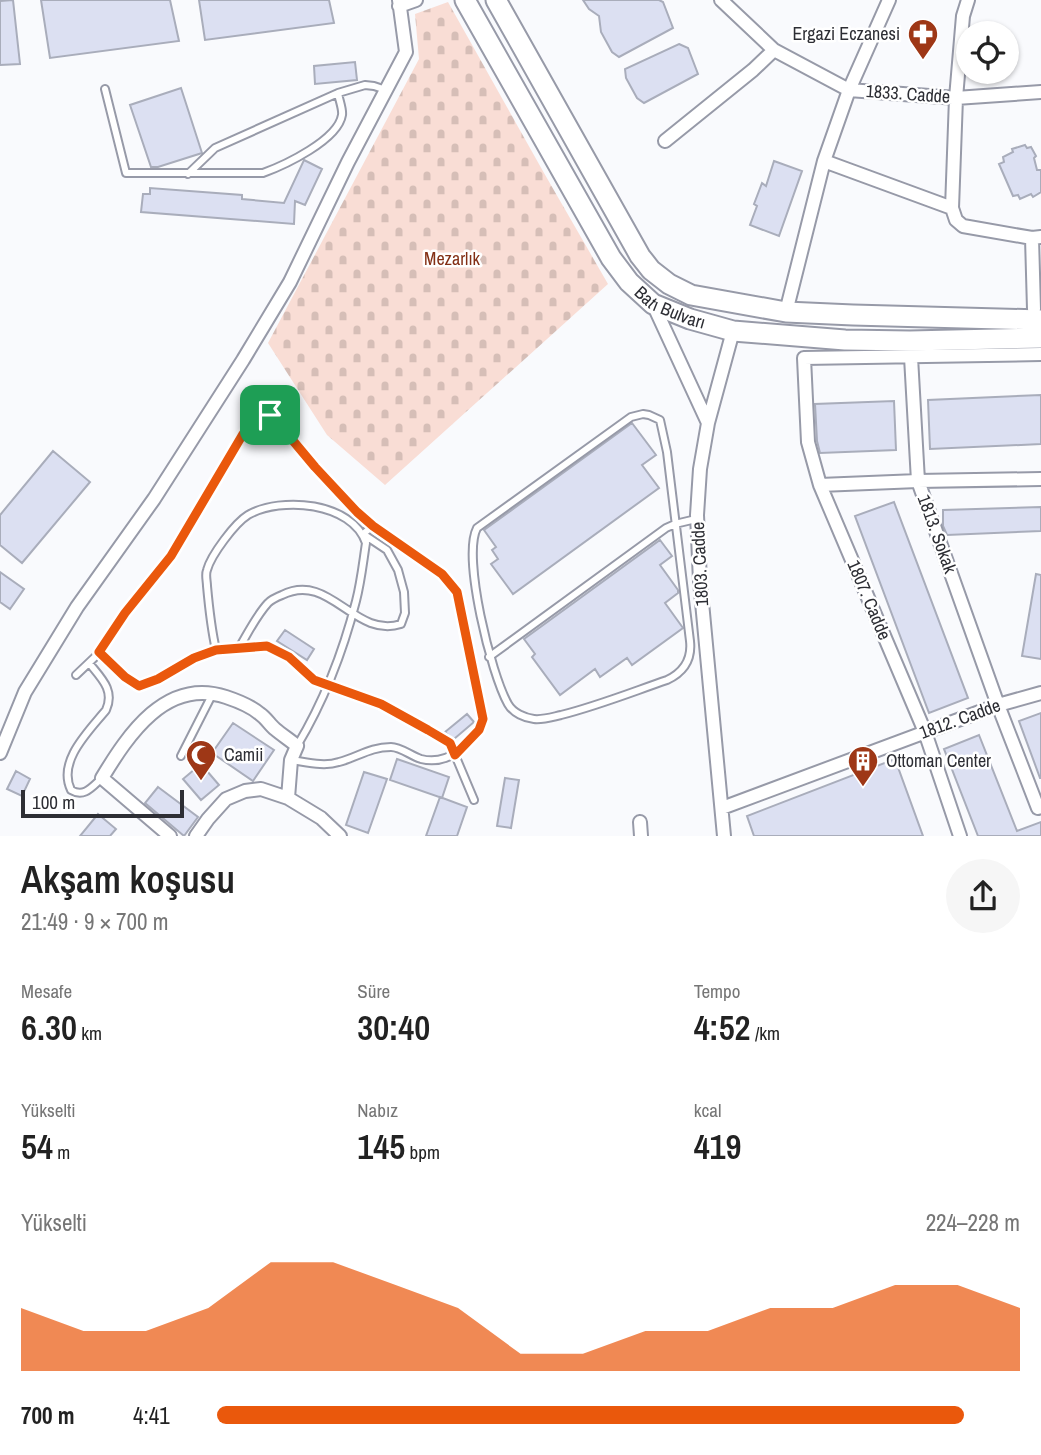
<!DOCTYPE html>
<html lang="tr">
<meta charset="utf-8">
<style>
:root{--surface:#fff;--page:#f6f6f6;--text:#222;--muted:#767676;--accent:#ea580c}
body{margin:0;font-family:"Archivo Narrow",sans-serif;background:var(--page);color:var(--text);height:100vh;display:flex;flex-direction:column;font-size:26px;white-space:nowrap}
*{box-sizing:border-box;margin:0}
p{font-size:23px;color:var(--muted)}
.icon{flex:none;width:38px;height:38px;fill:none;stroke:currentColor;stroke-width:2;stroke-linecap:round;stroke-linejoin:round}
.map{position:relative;height:836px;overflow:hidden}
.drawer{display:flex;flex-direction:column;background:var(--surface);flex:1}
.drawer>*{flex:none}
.tools{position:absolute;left:956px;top:21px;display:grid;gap:14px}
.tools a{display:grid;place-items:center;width:63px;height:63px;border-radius:50%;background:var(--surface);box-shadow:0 2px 5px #0004;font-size:35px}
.scale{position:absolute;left:21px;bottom:18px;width:163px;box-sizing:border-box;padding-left:7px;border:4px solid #2d2e34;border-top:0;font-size:19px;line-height:24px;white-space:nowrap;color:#2d2e34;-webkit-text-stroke:5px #fff;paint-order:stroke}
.pin{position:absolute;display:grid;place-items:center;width:60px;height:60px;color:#fff;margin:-30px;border-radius:14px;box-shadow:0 4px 10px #0006}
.round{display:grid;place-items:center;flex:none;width:74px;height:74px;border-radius:37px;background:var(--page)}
.summary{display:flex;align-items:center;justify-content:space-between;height:119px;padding:0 21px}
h1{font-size:38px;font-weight:600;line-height:52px}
.metrics{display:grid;grid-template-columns:repeat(3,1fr);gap:10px;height:119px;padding:7px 21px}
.metrics div{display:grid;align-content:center}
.metrics b{font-size:35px;font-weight:600}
.metrics small{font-size:19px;font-weight:400}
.metrics p{font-size:19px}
.chart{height:196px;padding:14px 21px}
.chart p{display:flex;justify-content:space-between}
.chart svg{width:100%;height:126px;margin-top:7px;fill:var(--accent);opacity:.7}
ul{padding:0 21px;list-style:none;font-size:23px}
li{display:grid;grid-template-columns:112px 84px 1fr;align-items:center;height:52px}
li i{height:18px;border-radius:9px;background:var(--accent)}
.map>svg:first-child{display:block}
.cemetery{fill:url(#cemetery-stones)}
.building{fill:#dce0f2;stroke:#a9adbb;stroke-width:2}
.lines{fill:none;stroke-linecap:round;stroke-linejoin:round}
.lane-casing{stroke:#979aa8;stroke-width:10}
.street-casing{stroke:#979aa8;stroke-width:16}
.primary-casing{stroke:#979aa8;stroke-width:23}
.lane{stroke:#fff;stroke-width:6}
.street{stroke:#fff;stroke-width:12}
.primary{stroke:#fff;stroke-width:19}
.route-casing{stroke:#fff;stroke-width:14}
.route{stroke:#ea580c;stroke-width:9}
.labels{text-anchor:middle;stroke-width:5;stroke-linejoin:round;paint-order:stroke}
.poi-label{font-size:18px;fill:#2d2e34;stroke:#fff;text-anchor:start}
.street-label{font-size:18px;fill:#2d2e34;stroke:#fff}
.park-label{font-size:18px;fill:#832f15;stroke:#fff}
</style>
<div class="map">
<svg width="1041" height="836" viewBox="0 0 1041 836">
<defs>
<pattern id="cemetery-stones" width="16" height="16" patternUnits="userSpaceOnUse" patternTransform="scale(1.75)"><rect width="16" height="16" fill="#f9ddd5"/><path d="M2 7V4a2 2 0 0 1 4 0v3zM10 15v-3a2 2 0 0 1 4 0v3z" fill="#d6beb7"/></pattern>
</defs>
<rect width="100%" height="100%" fill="#f9fafd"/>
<path class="cemetery" d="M448 2 544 173 608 284 385 485 327 435 268 343 419 59 415 14Z"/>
<path class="building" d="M13 0 20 64 0 65V1Z
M41 0H170L179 41 50 58Z
M199 0H329L334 23 205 40Z
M583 0H659L663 2 673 28 619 57 612 52 601 32 599 16 589 9Z
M679 44 688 48 698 74 644 103 637 98 626 78 625 69Z
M355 62 357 80 315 84 314 66Z
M181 88 202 153 158 167H151L130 105Z
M1025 145 1027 148 1031 147 1036 156 1034 158 1037 170H1041V192L1033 197 1031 194 1020 199 1018 195 1013 196 999 164 1004 162 1003 157 1013 152 1012 149Z
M304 160 322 169 305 205 295 201 294 224 141 212 143 194H150V188L242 195V199L284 203Z
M774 161 802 171 779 236 750 225 757 206 754 204 762 183 766 186Z
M1041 395V444L930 449 928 400Z
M894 401 896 450 820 453 817 441 815 404Z
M632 423 656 455 642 465 659 488 513 594 491 564 498 559 492 550 496 547 484 530Z
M53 451 90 482 22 563 0 545V515Z
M894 502 968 698 929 713 855 516Z
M1041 507V531L947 535 943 526V510Z
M660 540 672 556 660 565 678 590V593L665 603 683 628 632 665 627 658 600 677 595 669 560 695 532 657 535 654 524 639Z
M0 572 24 589 10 609 0 602Z
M1036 574 1041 575V659L1022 656Z
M285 630 314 649 307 660 277 641Z
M1041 713V778H1040L1019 721Z
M467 714 474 722 454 739 448 735 445 732Z
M233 723 274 750 253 781 212 753Z
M979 735 1017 831 1041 822V836H978L944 749Z
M397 759 449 777 442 798 390 780Z
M895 759 923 836H754L747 816Z
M201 764 219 785 201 800 183 779Z
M16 771 30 779 22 796 7 789Z
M364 772 387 779 368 833 346 825Z
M505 778 519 780 511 828 497 826Z
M158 787 198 817 184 836 145 803Z
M440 797 467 807 457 836H426Z
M98 814 116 829 110 836H80Z"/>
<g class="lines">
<g class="lane-casing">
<path id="lane" d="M105 89 126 173H263C285 165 338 140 342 115 343 109 339 100 338 93
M188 174 215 148 338 93 365 85 374 86 386 90
M643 414 649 415 660 420 667 452 690 641C692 659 684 672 667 680 632 692 597 706 561 715 552 717 543 720 534 719 525 718 513 713 508 704 491 674 462 557 477 528L631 417Z
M239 648C248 633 256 616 268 603 272 599 277 597 282 595 330 571 354 639 401 624L405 613 404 592 398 570 387 550 363 534 373 526
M216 650C211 628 209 608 207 586 207 581 205 575 207 570 211 555 235 523 248 515 281 496 352 502 366 543 363 562 361 582 356 601 343 652 324 701 297 746
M99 652 125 677 139 686 158 679 193 658 216 650 267 646 289 657 314 680 381 704 450 743 474 800
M489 657 666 528 675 524 696 519
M89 663C101 678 115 690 106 710 89 731 57 761 71 790 84 798 92 787 102 778
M76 675 96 656 125 613 171 556 243 434C251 425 257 416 270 415L279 423 315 467 357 512 373 526 442 574 457 592 483 719C472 744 449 766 421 759 411 756 401 747 391 747 370 747 358 757 339 762 324 767 306 762 291 760
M181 756 212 695"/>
</g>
<g class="street-casing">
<path id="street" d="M721 0 774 50 849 90 956 98 1041 92
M968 0 963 16 956 98 952 208 956 220 963 226 1032 238 1041 237
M399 6 416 0
M665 141 753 70 774 50
M824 161 952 208
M1032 238 1034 309
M653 304 708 423 700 469 697 515 700 581 724 836
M786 312 824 161 849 90 889 0
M911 357 918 481 998 705 1038 808
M708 423 733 331
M820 485 918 481 1041 479
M0 753 25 692 77 607 154 499 243 360 290 282 348 162 406 52 399 0
M722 808 998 705 1041 693
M640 822 641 836
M170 836 102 778C128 735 166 677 226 697 238 701 251 706 260 714 266 718 270 725 275 729 282 735 290 740 297 746L291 760 288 798
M196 836 208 819 226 799 245 791 261 789 288 798 321 818 340 836
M960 836 925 732 820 485 808 442 804 358 1041 354"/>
</g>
<g class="primary-casing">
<g id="primary">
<path id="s1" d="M465 0 611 258 629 282 653 304 690 319 733 331 845 340 910 341 1041 338"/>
<path d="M496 0 640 256 651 270 669 284 691 295 786 312 853 315 1041 320"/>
</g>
</g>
<use href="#lane" class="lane"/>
<use href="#street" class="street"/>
<use href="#primary" class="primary"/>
</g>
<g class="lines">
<g class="route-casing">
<path id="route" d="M264 415H270L279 424 315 467 357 512 373 526 442 574 457 592 483 719 479 730 455 755 450 743 428 730 381 704 314 680 289 657 267 646 216 650 194 658 158 679 139 686 125 677 99 652 125 613 171 556 243 434 257 419Z"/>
</g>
<use href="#route" class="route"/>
</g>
<defs>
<g id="pharmacy-pin" transform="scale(1.575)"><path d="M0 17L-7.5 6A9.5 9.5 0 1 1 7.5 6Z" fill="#9e3716" stroke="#fff"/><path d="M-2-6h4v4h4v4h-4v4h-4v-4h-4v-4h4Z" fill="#fff"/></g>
<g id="mosque-pin" transform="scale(1.575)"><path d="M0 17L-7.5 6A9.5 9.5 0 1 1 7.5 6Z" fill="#9e3716" stroke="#fff"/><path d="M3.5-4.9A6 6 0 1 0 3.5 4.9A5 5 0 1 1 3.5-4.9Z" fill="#fff"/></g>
<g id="building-pin" transform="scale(1.575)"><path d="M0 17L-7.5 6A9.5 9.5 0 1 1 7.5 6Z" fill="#9e3716" stroke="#fff"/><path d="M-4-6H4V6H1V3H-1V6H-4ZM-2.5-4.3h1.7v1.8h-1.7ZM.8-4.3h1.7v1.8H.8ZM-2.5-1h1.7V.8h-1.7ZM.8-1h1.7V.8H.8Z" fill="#fff"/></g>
</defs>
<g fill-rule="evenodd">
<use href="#pharmacy-pin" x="923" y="34"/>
<use href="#mosque-pin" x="201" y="755"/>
<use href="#building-pin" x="863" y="761"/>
</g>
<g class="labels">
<g class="poi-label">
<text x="900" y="40" text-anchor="end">Ergazi Eczanesi</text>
<text x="224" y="761">Camii</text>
<text x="886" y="767">Ottoman Center</text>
</g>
<g class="street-label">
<text transform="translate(908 94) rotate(4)" y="6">1833. Cadde</text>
<text dy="6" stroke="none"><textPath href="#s1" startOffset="376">Batı Bulvarı</textPath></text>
<text transform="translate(937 534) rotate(70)" y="6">1813. Sokak</text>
<text transform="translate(700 564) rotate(-93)" y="6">1803. Cadde</text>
<text transform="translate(869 600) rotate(67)" y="6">1807. Cadde</text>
<text transform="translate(960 719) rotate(-20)" y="6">1812. Cadde</text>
</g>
<g class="park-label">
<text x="452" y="265">Mezarlık</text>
</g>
</g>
</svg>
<div class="tools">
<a><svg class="icon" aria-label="locate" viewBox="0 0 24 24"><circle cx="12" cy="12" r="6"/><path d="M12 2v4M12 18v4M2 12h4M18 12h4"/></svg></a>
</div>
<div class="scale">100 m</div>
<div class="pin" style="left:270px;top:415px;background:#1e9e55"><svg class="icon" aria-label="arrive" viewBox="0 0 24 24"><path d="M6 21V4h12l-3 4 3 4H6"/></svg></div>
</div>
<section class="drawer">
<div class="summary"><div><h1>Akşam koşusu</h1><p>21:49 · 9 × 700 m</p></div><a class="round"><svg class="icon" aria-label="share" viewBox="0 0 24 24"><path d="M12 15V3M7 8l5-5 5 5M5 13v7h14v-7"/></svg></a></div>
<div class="metrics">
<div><p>Mesafe</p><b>6.30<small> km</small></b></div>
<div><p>Süre</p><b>30:40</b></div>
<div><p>Tempo</p><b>4:52<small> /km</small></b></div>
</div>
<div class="metrics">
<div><p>Yükselti</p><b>54<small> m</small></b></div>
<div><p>Nabız</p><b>145<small> bpm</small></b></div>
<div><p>kcal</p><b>419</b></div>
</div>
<div class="chart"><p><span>Yükselti</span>224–228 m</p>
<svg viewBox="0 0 160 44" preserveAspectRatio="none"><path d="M0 44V22L10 30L20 30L30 22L40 6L50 6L60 14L70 22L80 38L90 38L100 30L110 30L120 22L130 22L140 14L150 14L160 22V44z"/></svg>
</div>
<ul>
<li><b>700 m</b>4:41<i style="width:93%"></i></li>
</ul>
</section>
